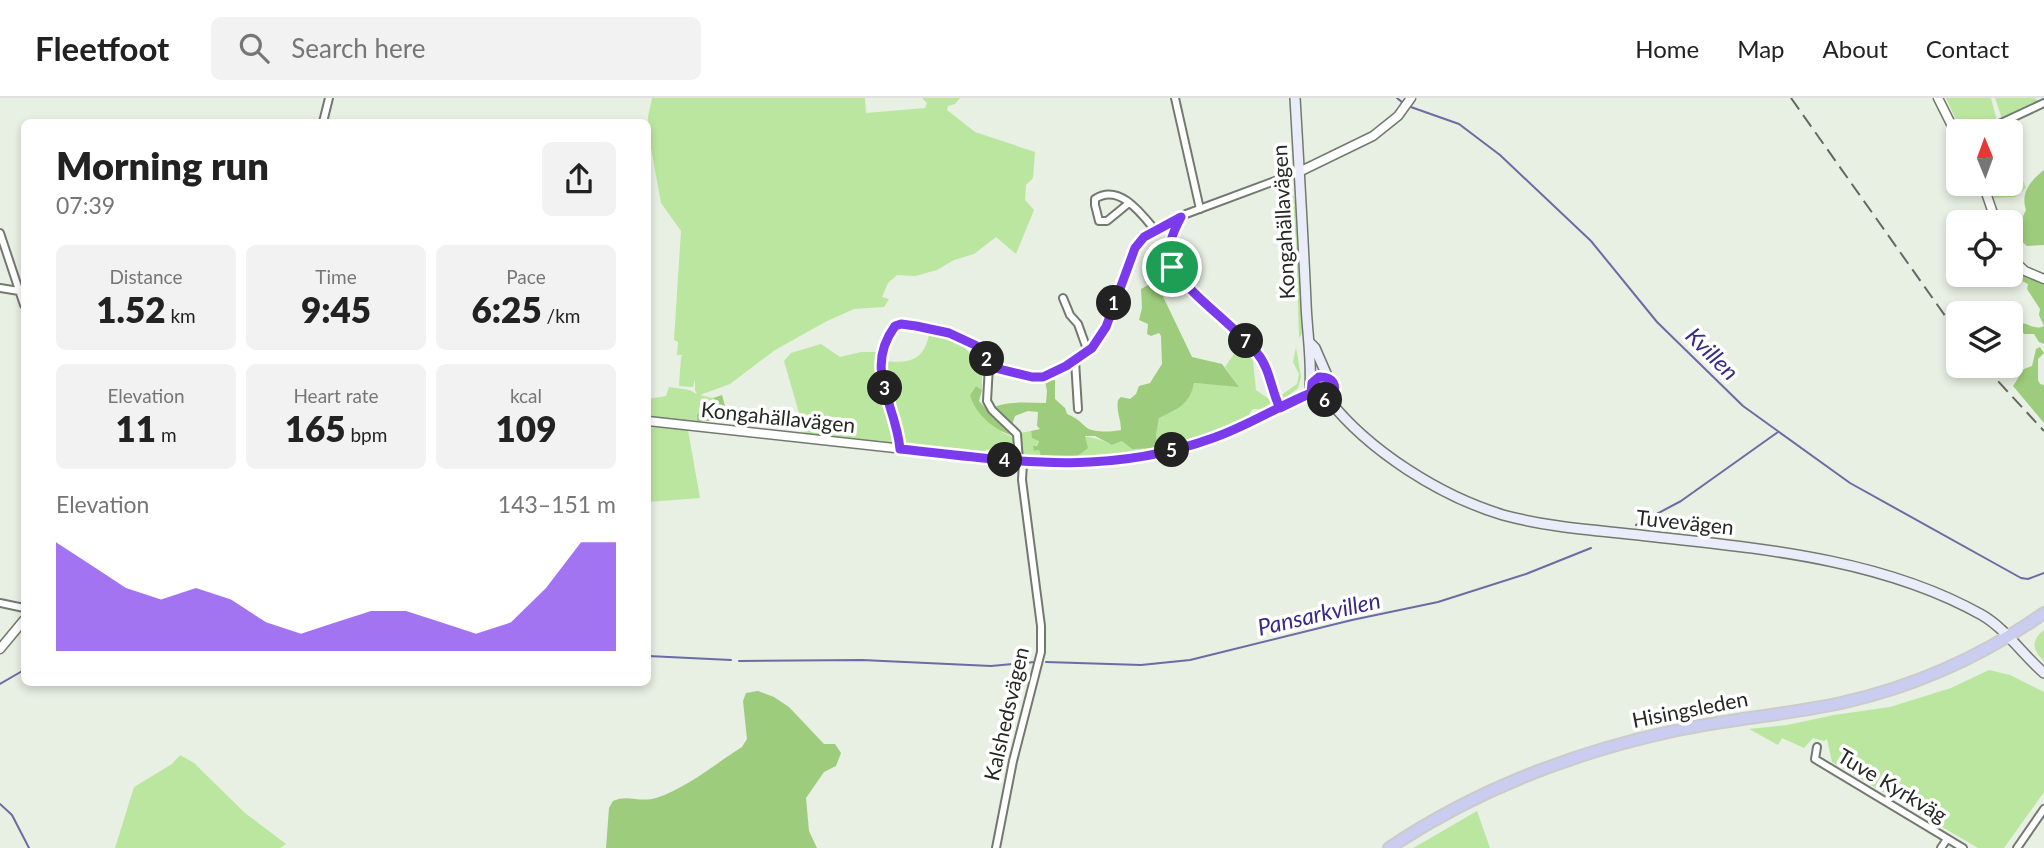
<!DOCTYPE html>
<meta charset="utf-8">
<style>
:root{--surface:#fff;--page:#f2f2f2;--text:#222;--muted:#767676;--line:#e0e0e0;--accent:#7c3aed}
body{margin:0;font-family:Lato,sans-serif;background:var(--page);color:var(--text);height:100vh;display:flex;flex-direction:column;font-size:26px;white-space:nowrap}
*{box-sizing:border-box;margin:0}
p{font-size:23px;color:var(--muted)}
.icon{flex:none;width:38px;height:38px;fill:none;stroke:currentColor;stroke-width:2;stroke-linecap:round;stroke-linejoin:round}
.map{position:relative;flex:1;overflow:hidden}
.details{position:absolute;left:21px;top:21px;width:630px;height:567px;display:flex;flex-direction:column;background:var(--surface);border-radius:10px;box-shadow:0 4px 10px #0003}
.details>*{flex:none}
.needle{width:46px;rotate:359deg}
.buttons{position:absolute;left:1946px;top:21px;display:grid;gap:14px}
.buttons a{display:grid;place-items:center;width:77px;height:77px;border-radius:10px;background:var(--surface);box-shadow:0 4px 10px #0003;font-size:35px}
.pin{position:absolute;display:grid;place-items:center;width:60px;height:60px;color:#fff;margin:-30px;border:4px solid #fff;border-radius:50%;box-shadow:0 2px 7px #0007}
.km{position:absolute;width:35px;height:35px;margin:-18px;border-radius:50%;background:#222;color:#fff;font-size:19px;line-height:35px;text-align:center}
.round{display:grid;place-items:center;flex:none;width:74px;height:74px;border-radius:10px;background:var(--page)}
.summary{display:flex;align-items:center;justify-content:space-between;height:119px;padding:0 35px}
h1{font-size:38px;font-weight:800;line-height:52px}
.metrics{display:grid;grid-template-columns:repeat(3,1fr);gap:10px;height:119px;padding:7px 35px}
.metrics div{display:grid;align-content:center;border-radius:10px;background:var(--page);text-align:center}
.metrics b{font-size:35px;font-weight:800}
.metrics small{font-size:19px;font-weight:400}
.metrics p{font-size:19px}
.chart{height:196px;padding:14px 35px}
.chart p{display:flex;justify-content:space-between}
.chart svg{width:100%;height:126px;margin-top:7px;fill:var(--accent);opacity:.7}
header{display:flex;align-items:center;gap:42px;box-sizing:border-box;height:98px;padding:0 35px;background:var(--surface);border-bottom:2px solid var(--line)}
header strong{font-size:33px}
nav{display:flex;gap:38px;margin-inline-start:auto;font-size:24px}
.search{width:490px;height:63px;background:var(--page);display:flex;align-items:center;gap:18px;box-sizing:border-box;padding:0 24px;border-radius:10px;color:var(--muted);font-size:26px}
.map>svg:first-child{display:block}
.green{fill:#bbe69f}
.forest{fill:#9dcd7c}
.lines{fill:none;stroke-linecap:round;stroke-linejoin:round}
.stream{stroke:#6a6ca3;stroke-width:2}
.minor-casing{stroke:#72796e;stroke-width:10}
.tertiary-casing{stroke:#72796e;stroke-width:11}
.secondary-casing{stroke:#72796e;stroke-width:12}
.trunk-casing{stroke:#cbcbca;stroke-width:14}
.minor{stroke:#fff;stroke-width:6}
.tertiary{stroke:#fff;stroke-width:8}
.secondary{stroke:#ebecfa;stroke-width:9}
.trunk{stroke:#caccf0;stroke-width:10}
.rail{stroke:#646862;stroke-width:2;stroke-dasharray:14 7;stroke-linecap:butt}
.route-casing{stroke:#fff;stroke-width:14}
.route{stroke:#7c3aed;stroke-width:9}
.labels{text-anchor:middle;stroke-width:7;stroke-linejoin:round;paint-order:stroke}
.street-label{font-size:21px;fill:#252824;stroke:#fff}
.water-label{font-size:23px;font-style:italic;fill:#362987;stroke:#fff}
</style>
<header>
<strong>Fleetfoot</strong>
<div class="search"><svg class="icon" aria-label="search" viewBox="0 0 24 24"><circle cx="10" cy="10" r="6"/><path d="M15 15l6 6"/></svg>Search here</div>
<nav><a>Home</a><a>Map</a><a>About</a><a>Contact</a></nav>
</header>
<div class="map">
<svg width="2044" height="750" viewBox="0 0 2044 750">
<rect width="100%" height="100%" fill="#e8efe3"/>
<path class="green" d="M652 0H865L866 15 925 10 927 5 922 0H960L955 6 948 8 947 12 975 34 1035 54 1033 80 1026 87 1025 102 1034 112 1016 156 996 139 974 156 954 162 937 172 915 178 897 177 888 185 882 199 889 201 884 209 854 211 827 223 775 252 730 286 700 297 713 300 717 307V314L698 316 697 323 648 319V301L666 298 669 289 689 292 697 296 695 292V281L693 289 679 288 681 259 683 257H677L678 244 674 242 681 133 661 105 649 39 648 19Z
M1946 0H1991L1997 23 1976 33H1961Z
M1995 0H2034L2041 4 2002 21Z
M2011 51 2026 90 2015 99 1994 100 1988 86H2011Z
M1288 93H1292C1306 135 1302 190 1302 236L1299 240 1296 138 1288 106Z
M929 237C959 238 964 249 982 269V292L976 288 970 297 1003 335 1015 340 1018 356 1015 359C1001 358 994 345 981 355L902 347 882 272V263C907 265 923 265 929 237Z
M1242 244 1253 263 1256 292 1269 301 1272 306 1263 311H1253L1245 322 1232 329 1160 353 1106 361 1023 360 1021 358 1020 335 1031 333V336L1039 342 1034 353C1068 346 1077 329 1112 347L1122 343 1156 338 1159 320 1176 312 1193 285 1238 288 1225 269Z
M821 246 840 259 861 254H880L877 270 895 347 805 336 784 263 791 255Z
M1296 249 1301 279 1298 290 1283 302H1279L1280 298 1297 286 1299 276 1293 264Z
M648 329 688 332 700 400 648 404Z
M2044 532V563C2032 552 2031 542 2044 532Z
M1989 572 2010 577 2044 594V694L2004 750H1978L1832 664 1827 641 1824 643 1813 640 1804 650 1782 640 1778 647 1749 631 1787 627 1834 617 1890 609 1951 590Z
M180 657 194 665 245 715 286 746 280 750H115L134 689 172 666Z
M1477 713 1490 750H1413L1415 749Z"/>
<path class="forest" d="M2044 72V147L2027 148 2020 142 2023 118 2026 112C2020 95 2031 82 2044 72Z
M2011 164 2044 183V246L2039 244 2034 236H2024L2019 230V225C2028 224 2034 233 2044 228L2039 217 2040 211 2027 191 2028 186 2010 177Z
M1150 186H1157L1192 259 1222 266 1239 289 1194 285C1190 306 1177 312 1159 320L1156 338 1157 345 1153 350 1132 351 1122 343 1112 347 1095 338H1085L1088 350 1075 360 1041 358 1039 352 1034 353 1033 348H1037L1039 343 1032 340 1031 333 1040 331 1037 328 1038 314 1028 313 1015 318 1012 327 1014 338C995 333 975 316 970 297L976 288 982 292 979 303 987 312C1006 302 1025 305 1046 305L1047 293 1045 283 1055 282V301L1065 310 1067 316C1077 320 1079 323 1086 329 1092 335 1113 334 1121 332 1121 321 1116 313 1118 302L1121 299 1130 301 1136 296 1139 288 1150 285 1162 266 1161 238 1159 235 1151 238 1147 236 1148 226 1139 222 1142 210 1141 191Z
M2040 249 2044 255 2038 261V282L2040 286 2044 287V325L2013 288 2024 271 2032 268 2036 251Z
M722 297 729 323H697V316L716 314 717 307 713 300Z
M758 593 774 599 789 609 824 646H835L841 655 836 668 824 674 806 700 809 733 817 750H606L609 710 613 703C628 696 639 705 656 700 687 690 715 666 742 649L747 641 743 603 746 595Z"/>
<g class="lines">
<path class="stream" d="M1397 0 1403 5
M1408 8 1459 26 1500 57 1591 143 1657 224 1743 308 1850 385 2021 480 2028 481 2044 475
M1636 427 1681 403 1778 334
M648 558 731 562
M739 563 862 562 991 568 1035 564
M1046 564 1141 567 1190 562 1352 522 1438 504 1526 476 1591 450
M0 586 24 572
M0 706 12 717 29 750"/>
<g class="minor-casing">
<path id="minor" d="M1175 0 1200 111
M323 24 329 0
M1984 33 2044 5
M1129 105 1107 123H1099L1095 107V101C1119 85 1141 115 1155 132
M1181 119C1174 132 1167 144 1169 160 1173 186 1238 232 1257 255 1270 271 1271 292 1280 310
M0 135 24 207
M0 190 19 193
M1063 200 1070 217 1078 226 1088 254
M1075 263 1078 311
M992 266 989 268 987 303 992 312 1017 336 1019 363
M900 351C896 303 864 274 895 228L901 226 916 228 949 235 975 247 999 271 1032 280 1043 279 1075 263 1099 243 1135 150 1144 139 1186 116 1299 74
M0 505 24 510
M1817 649 1815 661 1963 750
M996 750 1013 663 1041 554V528L1022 382 1023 364
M1941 750 1947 741
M2017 750 2044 711"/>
</g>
<g class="tertiary-casing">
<path id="tertiary" d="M1938 0 1958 40
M1299 74 1373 38 1398 18 1411 0
M1983 86 1996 124
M2011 160 2025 173 2044 181
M648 323 1023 364 1090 365 1140 359 1199 345 1252 324 1311 294
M0 551 24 522"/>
</g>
<g class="secondary-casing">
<path id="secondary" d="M1295 0C1299 68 1303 136 1306 205 1307 234 1312 261 1310 290 1309 307 1336 308 1334 287L1328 280 1319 279 1312 284
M1310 245 1315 250 1328 280
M1328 301C1369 353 1440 398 1503 417 1547 429 1593 432 1639 437 1754 450 1879 459 1982 517 2006 531 2023 557 2044 575"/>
</g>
<g class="trunk-casing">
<path id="trunk" d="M1389 750C1474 693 1572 655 1673 633 1728 621 1785 617 1841 605 1913 589 1983 558 2044 515"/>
</g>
<use href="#minor" class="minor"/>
<use href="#tertiary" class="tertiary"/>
<use href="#secondary" class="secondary"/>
<use href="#trunk" class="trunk"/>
<path class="rail" d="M1791 0 1958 236
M1984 268 2044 333"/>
</g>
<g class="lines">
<g class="route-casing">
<path id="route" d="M1172 169C1166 150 1172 136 1181 119L1144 139 1135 150 1106 229 1092 250 1066 268 1043 279H1032L999 271 975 247 949 235 916 228 901 226 895 228C863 272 896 305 900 351 1010 363 1106 379 1213 340 1248 328 1278 308 1311 295 1328 320 1350 278 1319 279L1312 285 1311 295 1280 310C1271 292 1270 270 1257 255 1231 224 1195 202 1172 169"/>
</g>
<use href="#route" class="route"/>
</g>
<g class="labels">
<g class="street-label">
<text transform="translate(1284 124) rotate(-93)" y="7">Kongahällavägen</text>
<text transform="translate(778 320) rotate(6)" y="7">Kongahällavägen</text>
<text transform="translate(1685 425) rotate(6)" y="7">Tuvevägen</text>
<text transform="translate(1690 612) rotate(-11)" y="7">Hisingsleden</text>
<text transform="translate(1007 616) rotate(-77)" y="7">Kalshedsvägen</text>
<text transform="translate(1892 688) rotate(31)" y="7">Tuve Kyrkväg</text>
</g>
<g class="water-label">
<text transform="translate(1712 256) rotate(45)" y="8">Kvillen</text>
<text transform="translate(1319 516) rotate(-13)" y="8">Pansarkvillen</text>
</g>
</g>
</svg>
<div class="buttons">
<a><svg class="needle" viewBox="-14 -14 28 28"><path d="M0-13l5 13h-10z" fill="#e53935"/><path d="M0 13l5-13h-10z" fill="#767676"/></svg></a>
<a><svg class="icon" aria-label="locate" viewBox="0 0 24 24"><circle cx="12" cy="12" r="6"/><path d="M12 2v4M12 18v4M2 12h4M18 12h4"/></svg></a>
<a><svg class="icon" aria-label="layers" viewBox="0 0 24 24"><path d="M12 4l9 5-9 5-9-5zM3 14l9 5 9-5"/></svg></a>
</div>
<div class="pin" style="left:1172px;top:169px;background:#1e9e55"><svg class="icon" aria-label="arrive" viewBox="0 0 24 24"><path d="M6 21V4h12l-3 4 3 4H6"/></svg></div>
<b class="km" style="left:1114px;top:205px">1</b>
<b class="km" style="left:987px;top:261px">2</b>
<b class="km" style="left:885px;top:290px">3</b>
<b class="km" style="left:1005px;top:362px">4</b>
<b class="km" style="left:1172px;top:352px">5</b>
<b class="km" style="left:1325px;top:302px">6</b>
<b class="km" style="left:1246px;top:243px">7</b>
<section class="details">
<div class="summary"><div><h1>Morning run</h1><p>07:39</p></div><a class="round"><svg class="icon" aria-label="share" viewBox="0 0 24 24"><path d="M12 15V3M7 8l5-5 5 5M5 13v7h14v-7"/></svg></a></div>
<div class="metrics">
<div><p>Distance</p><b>1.52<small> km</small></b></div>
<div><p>Time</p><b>9:45</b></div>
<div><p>Pace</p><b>6:25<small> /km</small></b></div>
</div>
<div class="metrics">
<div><p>Elevation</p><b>11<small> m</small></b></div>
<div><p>Heart rate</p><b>165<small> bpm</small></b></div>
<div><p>kcal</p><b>109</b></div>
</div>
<div class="chart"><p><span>Elevation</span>143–151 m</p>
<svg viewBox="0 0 160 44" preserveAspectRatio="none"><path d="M0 44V6L10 14L20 22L30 26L40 22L50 26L60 34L70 38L80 34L90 30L100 30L110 34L120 38L130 34L140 22L150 6L160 6V44z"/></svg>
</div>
</section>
</div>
